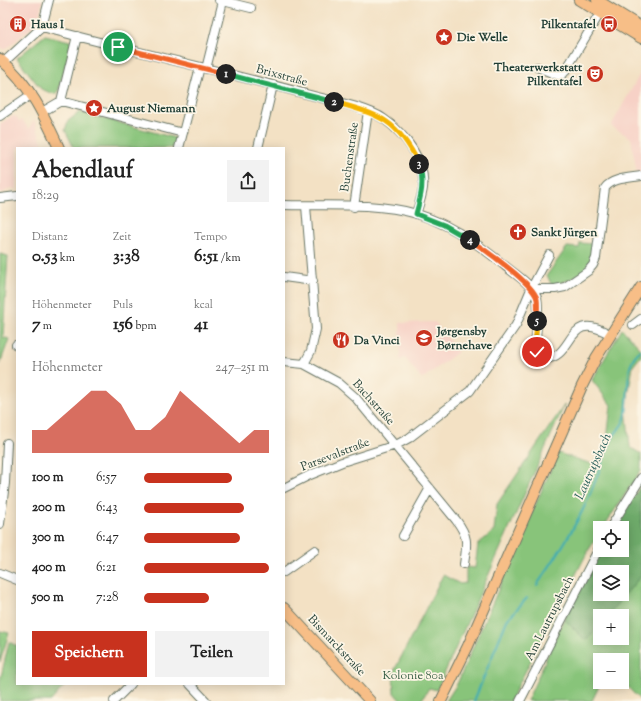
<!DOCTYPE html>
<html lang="de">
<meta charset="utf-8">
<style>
:root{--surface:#fff;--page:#f2f2f2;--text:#222;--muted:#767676;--accent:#c8321e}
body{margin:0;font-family:"Sorts Mill Goudy",serif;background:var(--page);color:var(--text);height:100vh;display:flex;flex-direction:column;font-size:15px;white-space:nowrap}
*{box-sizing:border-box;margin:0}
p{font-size:13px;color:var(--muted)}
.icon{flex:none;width:22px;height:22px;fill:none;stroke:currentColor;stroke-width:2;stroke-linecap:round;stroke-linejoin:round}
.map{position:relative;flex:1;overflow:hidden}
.sheet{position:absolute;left:16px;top:147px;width:269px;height:538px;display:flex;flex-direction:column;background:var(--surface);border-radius:0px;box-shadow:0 2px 10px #0003}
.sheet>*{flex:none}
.controls{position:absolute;left:593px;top:521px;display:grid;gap:8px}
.controls a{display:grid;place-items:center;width:36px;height:36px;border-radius:0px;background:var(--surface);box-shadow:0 2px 10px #0003;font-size:20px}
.pin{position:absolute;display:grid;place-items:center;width:34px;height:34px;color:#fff;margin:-17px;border:2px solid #fff;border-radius:50%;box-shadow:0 1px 4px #0007}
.km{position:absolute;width:20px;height:20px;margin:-10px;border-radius:50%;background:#222;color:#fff;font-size:11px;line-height:20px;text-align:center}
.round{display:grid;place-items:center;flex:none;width:42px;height:42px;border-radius:0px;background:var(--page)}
.overview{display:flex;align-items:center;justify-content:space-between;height:68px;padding:0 16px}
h1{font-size:22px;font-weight:800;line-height:30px}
.figures{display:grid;grid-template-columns:repeat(3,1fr);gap:6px;height:68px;padding:4px 16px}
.figures div{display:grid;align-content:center}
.figures b{font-size:17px;font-weight:800}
.figures small{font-size:11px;font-weight:400}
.figures p{font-size:11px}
.chart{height:112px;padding:8px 16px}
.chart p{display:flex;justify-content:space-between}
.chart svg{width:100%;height:72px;margin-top:4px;fill:var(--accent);opacity:.7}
.primary-button{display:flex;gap:8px;margin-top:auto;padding:8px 16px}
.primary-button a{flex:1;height:46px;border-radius:0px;background:var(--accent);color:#fff;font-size:16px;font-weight:800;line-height:46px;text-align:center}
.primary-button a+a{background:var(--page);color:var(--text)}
ul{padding:0 16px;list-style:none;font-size:13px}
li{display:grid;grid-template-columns:64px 48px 1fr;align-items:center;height:30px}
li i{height:10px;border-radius:5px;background:var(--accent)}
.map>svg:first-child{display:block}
.built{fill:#f7d1c6}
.green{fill:#88c47a;stroke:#548057;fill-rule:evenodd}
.forest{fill:#6eaa6a;stroke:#46744f;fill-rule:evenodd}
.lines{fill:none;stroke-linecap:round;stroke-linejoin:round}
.stream{stroke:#39abb4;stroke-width:2}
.minor-casing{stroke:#697666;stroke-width:10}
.major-casing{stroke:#697666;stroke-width:12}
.minor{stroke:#fff;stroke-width:8}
.major{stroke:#f7be87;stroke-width:10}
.split-1-casing{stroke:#fff;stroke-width:8}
.split-2-casing{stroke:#fff;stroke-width:8}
.split-3-casing{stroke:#fff;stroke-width:8}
.split-4-casing{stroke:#fff;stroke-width:8}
.split-5-casing{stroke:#fff;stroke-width:8}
.split-6-casing{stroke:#fff;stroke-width:8}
.split-1{stroke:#f0652b;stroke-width:5}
.split-2{stroke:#22a559;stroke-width:5}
.split-3{stroke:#f5b400;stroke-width:5}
.split-4{stroke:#22a559;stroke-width:5}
.split-5{stroke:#f0652b;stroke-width:5}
.split-6{stroke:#f5b400;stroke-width:5}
.labels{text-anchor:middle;stroke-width:3.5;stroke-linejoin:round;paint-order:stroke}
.poi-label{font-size:12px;font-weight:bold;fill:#1f3d34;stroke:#fcf5e5;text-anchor:start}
.street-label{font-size:12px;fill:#1f3d34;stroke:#fcf5e5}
.park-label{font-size:12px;fill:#395f46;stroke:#fcf5e5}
.water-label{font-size:13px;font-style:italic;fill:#275e5a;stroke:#fcf5e5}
</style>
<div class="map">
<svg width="641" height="701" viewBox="0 0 641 701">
<rect width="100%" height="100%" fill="#fcf5e5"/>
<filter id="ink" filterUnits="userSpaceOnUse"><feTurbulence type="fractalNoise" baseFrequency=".025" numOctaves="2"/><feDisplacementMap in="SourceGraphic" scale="8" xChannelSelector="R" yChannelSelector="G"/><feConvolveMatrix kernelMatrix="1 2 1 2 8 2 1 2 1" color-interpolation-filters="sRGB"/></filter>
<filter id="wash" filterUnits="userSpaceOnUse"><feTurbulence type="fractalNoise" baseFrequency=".012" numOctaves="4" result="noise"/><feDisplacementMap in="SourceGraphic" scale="16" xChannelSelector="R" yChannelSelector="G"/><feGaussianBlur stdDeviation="0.9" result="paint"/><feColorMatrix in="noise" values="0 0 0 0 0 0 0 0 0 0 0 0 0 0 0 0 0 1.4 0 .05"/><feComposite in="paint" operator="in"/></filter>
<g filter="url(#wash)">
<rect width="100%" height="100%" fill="#f3e1c4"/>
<path class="built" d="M0 0H43L37 23 5 50 0 46Z
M641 72V173L637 174 631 138 611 126Z
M12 116 17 117 19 122 22 120 29 129 34 120 44 148H17V189H10L0 194V124Z
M435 322 458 352 422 379 405 358 400 360V323Z"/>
<path class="green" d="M45 35 70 41 71 45 58 92 54 94 41 89 17 58Z
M80 112 175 138 172 148H74L65 130 68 121Z
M580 243 594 244C593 250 593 257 590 263 584 274 563 285 551 284L547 275 567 247 579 248Z
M0 254 8 256 3 337 9 339 0 364Z
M622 329 641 349V356L633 366 626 408 630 447 641 454V470L603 528H600V532L588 551 510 701H446L457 684 558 453 592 464 606 449 611 405 592 380Z
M565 404 437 690 429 688 421 701H401L394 693 393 673 443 575 460 584 466 583V567L475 568 478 544 494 531 497 504Z
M641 485V701L622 681V660H600V682H601L592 701H527L564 619 602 550H622V528ZM600 572H622V594H600ZM600 616H622V638H600Z
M0 631 9 633 0 662Z
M9 642 17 646V684H66L51 701H0V681Z"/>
<path class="forest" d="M641 485V576L607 616H600V624L586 641 564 619 602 550H622V528H614ZM600 572H622V594H600Z"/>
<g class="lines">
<path class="stream" d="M537 585C555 559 574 530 587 501 596 481 602 461 611 441 614 433 623 426 625 418 631 398 622 362 641 350
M474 701 507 620 527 598"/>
</g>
</g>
<g filter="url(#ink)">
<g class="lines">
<g class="minor-casing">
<path id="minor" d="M219 0 251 8
M42 27C130 51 219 70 306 94 328 100 367 107 384 119 405 134 426 161 423 188 422 196 419 205 416 214
M4 62 42 27 49 0
M537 67 560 76 564 73 600 13
M206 69 223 1
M61 101 77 36
M42 112 61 101 183 133
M0 116 32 94
M179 148 200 67
M258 148 273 85
M0 198 17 196
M284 205C327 206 375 202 417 214 450 224 479 244 505 266 515 274 533 285 537 298 540 310 536 333 535 346L537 352 544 359C576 358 565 307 611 335
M306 206 316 329 311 351 304 364 339 383 355 397 456 520C469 537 467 544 464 564
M354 207 368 111
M284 277 313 281
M531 289H555L565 287 588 271 593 265 596 258 605 188C612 178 630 178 641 176
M633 325 641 319
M16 345H17
M284 362 304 364
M284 488 310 475 342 462 396 445 409 438 470 391 516 325 531 289 549 255
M0 524 5 483 7 443
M610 528 641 478
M403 536 430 488
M284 572 315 550
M0 573 17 580
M190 684 206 701
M114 701 131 684
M520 701 600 546"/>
</g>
<g class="major-casing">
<path id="major" d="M579 0 641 38
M597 0 641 27
M0 59C29 83 44 115 59 148
M284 608 370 701
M441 701 468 646 582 386 596 358 641 287"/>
</g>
<use href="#minor" class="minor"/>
<use href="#major" class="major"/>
</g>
</g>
<g class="lines" filter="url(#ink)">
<g class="split-1-casing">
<path id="split-1" d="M118 47 226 74"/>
</g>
<g class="split-2-casing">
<path id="split-2" d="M226 74 334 102"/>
</g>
<g class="split-3-casing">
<path id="split-3" d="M334 102C380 115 397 119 419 164"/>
</g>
<g class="split-4-casing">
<path id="split-4" d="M419 164C425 182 421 196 416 214L444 225 470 240"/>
</g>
<g class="split-5-casing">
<path id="split-5" d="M470 240C484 249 534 284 537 299 538 305 537 314 537 321"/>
</g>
<g class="split-6-casing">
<path id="split-6" d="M537 352 535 346 537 321"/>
</g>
<use href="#split-1" class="split-1"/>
<use href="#split-2" class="split-2"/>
<use href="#split-3" class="split-3"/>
<use href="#split-4" class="split-4"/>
<use href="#split-5" class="split-5"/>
<use href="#split-6" class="split-6"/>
</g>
<defs>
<g id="building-disc" transform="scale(0.9)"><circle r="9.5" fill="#c8321e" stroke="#fcf5e5"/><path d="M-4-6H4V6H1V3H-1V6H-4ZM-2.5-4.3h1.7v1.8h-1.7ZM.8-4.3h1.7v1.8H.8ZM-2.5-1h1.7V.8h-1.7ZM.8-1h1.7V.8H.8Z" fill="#fff"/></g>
<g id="bus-disc" transform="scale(0.9)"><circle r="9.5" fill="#c8321e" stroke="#fcf5e5"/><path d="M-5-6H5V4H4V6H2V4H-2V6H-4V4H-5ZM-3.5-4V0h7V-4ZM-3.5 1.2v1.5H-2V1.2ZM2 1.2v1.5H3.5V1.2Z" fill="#fff"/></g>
<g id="sight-disc" transform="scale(0.9)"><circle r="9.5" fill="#c8321e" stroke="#fcf5e5"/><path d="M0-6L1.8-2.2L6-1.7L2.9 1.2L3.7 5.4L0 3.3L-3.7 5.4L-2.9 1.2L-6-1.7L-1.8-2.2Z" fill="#fff"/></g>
<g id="theatre-disc" transform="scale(0.9)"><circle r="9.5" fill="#c8321e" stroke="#fcf5e5"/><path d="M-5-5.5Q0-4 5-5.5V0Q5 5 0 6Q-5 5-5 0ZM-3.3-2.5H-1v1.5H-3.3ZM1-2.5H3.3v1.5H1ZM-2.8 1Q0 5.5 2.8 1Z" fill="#fff"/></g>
<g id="church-disc" transform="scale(0.9)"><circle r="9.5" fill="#c8321e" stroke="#fcf5e5"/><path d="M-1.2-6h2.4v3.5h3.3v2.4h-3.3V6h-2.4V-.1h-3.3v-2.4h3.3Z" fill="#fff"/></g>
<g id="school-disc" transform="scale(0.9)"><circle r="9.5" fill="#c8321e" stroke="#fcf5e5"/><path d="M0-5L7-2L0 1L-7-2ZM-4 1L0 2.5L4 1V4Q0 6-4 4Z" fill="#fff"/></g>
<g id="restaurant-disc" transform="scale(0.9)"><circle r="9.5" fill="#c8321e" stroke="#fcf5e5"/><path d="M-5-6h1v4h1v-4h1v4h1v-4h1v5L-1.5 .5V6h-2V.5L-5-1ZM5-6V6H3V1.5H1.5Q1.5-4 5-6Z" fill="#fff"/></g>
</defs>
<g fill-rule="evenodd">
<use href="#building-disc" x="18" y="24"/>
<use href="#bus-disc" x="609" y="24"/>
<use href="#sight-disc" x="444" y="37"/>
<use href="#theatre-disc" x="595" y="74"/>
<use href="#sight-disc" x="94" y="108"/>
<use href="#church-disc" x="518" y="232"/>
<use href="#school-disc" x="424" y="338"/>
<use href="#restaurant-disc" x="341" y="340"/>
</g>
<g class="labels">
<g class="poi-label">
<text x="31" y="28">Haus I</text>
<text x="596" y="28" text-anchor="end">Pilkentafel</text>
<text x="457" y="41">Die Welle</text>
<text x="582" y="71" text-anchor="end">Theaterwerkstatt<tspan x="582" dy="14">Pilkentafel</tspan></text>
<text x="107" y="112">August Niemann</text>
<text x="531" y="236">Sankt Jürgen</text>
<text x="437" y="335">Jørgensby<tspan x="437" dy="14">Børnehave</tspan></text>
<text x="354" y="344">Da Vinci</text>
</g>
<g class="street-label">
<text transform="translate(282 75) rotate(15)" y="4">Brixstraße</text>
<text transform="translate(349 157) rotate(-82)" y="4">Buchenstraße</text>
<text transform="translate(374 402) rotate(48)" y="4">Bachstraße</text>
<text transform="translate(335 454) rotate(-21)" y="4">Parsevalstraße</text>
<text transform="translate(549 618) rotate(-63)" y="4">Am Lautrupsbach</text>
<text transform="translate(337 645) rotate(47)" y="4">Bismarckstraße</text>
</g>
<g class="park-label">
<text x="413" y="679">Kolonie 80a</text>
</g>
<g class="water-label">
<text transform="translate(592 466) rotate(-66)" y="5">Lautrupsbach</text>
</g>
</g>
</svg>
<div class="controls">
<a><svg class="icon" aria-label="locate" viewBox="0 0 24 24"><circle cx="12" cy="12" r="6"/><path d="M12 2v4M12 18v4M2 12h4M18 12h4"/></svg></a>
<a><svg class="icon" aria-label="layers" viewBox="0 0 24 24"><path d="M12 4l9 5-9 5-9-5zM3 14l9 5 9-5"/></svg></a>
<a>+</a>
<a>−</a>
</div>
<div class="pin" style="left:118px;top:47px;background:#1e9e55"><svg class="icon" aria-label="arrive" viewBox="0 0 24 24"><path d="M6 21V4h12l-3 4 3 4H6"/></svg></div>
<div class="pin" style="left:537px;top:352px;background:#d93025"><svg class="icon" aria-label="check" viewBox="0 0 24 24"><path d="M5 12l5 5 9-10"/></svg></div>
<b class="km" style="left:226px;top:74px">1</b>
<b class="km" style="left:334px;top:102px">2</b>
<b class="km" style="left:419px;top:164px">3</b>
<b class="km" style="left:470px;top:240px">4</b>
<b class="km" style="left:537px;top:321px">5</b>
<section class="sheet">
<div class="overview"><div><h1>Abendlauf</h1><p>18:29</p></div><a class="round"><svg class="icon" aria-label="share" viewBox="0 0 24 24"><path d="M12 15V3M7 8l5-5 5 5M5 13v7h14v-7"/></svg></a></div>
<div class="figures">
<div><p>Distanz</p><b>0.53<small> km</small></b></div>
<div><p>Zeit</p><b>3:38</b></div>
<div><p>Tempo</p><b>6:51<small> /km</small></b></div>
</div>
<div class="figures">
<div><p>Höhenmeter</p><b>7<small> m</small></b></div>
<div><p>Puls</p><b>156<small> bpm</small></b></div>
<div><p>kcal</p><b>41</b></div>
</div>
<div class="chart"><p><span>Höhenmeter</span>247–251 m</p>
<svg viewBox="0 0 160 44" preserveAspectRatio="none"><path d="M0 44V30L10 30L20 22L30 14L40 6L50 6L60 14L70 30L80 30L90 22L100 6L110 14L120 22L130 30L140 38L150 30L160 30V44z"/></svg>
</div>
<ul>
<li><b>100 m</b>6:57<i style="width:70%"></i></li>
<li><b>200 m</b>6:43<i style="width:80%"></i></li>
<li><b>300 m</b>6:47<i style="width:77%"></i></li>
<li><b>400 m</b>6:21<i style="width:100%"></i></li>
<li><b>500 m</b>7:28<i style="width:52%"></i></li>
</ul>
<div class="primary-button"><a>Speichern</a><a>Teilen</a></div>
</section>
</div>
